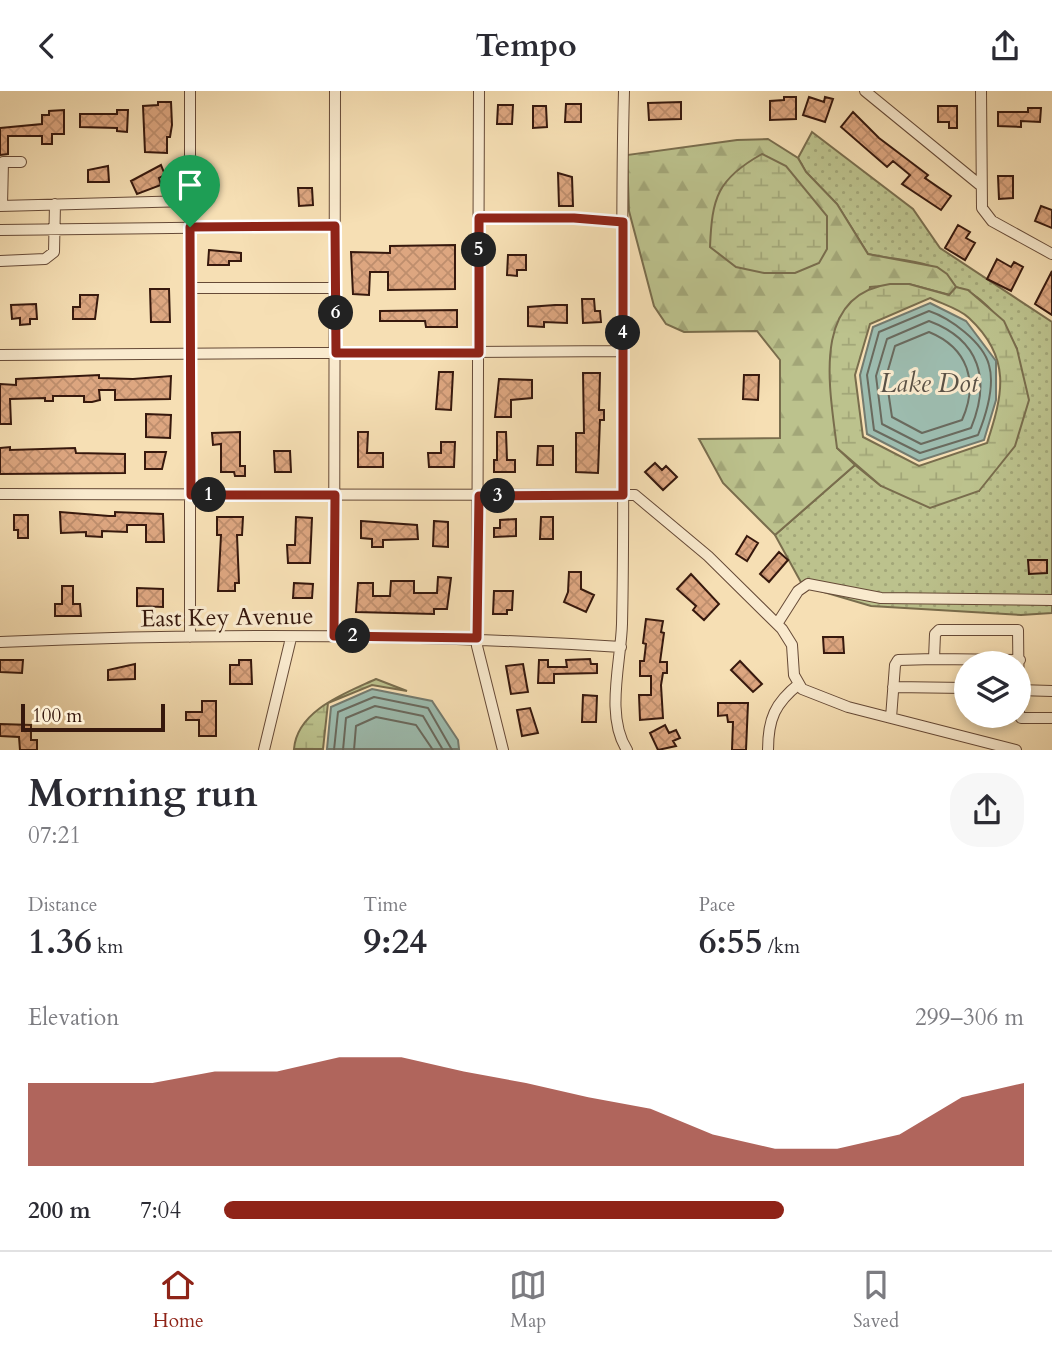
<!DOCTYPE html>
<meta charset="utf-8">
<style>
:root{--surface:#fff;--page:#f7f7f7;--text:#2b2b33;--muted:#7c7c81;--line:#e1e1e2;--accent:#8f2418}
body{margin:0;font-family:Cardo,serif;background:var(--page);color:var(--text);height:100vh;display:flex;flex-direction:column;font-size:26px;white-space:nowrap}
*{box-sizing:border-box;margin:0}
p{font-size:23px;color:var(--muted)}
.icon{flex:none;width:38px;height:38px;fill:none;stroke:currentColor;stroke-width:2;stroke-linecap:round;stroke-linejoin:round}
.map{position:relative;height:659px;overflow:hidden}
.side{display:flex;flex-direction:column;background:var(--surface);flex:1}
.side>*{flex:none}
.controls{position:absolute;left:954px;top:560px;display:grid;gap:14px}
.controls a{display:grid;place-items:center;width:77px;height:77px;border-radius:50%;background:var(--surface);box-shadow:0 4px 10px #0003;font-size:35px}
.scale{position:absolute;left:21px;bottom:18px;width:144px;box-sizing:border-box;padding-left:7px;border:4px solid #36180d;border-top:0;font-size:19px;line-height:24px;white-space:nowrap;color:#36180d;-webkit-text-stroke:5px #f9eace;paint-order:stroke}
.pin{position:absolute;display:grid;place-items:center;width:60px;height:60px;color:#fff;margin:-72px -30px;border-radius:50% 50% 50% 0;rotate:-45deg;box-shadow:0 0 7px #0007}
.pin .icon{rotate:45deg}
.km{position:absolute;width:35px;height:35px;margin:-18px;border-radius:50%;background:#222;color:#fff;font-size:19px;line-height:35px;text-align:center}
.round{display:grid;place-items:center;flex:none;width:74px;height:74px;border-radius:28px;background:var(--page)}
.summary{display:flex;align-items:center;justify-content:space-between;height:119px;padding:0 28px}
h1{font-size:38px;font-weight:700;line-height:52px}
.stats{display:grid;grid-template-columns:repeat(3,1fr);gap:10px;height:119px;padding:7px 28px}
.stats div{display:grid;align-content:center}
.stats b{font-size:35px;font-weight:700}
.stats small{font-size:19px;font-weight:400}
.stats p{font-size:19px}
.chart{height:196px;padding:14px 28px}
.chart p{display:flex;justify-content:space-between}
.chart svg{width:100%;height:126px;margin-top:7px;fill:var(--accent);opacity:.7}
ul{padding:0 28px;list-style:none;font-size:23px}
li{display:grid;grid-template-columns:112px 84px 1fr;align-items:center;height:52px}
li i{height:18px;border-radius:9px;background:var(--accent)}
header{display:flex;justify-content:space-between;align-items:center;height:91px;padding:0 28px;background:var(--surface);font-size:32px;font-weight:700}
.dock{display:flex;justify-content:space-around;align-items:center;height:98px;border-top:2px solid var(--line);background:var(--surface);font-size:19px;color:var(--muted)}
.dock a{display:grid;justify-items:center;gap:4px}
.dock .active{color:var(--accent)}
.map>svg:first-child{display:block}
.grass{fill:url(#grass-dots);stroke:#796d4d;stroke-width:2}
.forest{fill:url(#forest-firs);stroke:#796d4d;stroke-width:2}
.wetland{fill:url(#wetland-marsh);stroke:#796d4d;stroke-width:2;fill-rule:evenodd}
.water{fill:#9dbcaf;stroke:#747a6e;stroke-width:2}
.lines{fill:none;stroke-linecap:round;stroke-linejoin:round}
.shore{stroke:#6a6a5e;stroke-width:2}
.building{fill:url(#building-cross-hatch);stroke:#36180d;stroke-width:2}
.minor-casing{stroke:#664a37;stroke-width:12}
.minor{stroke:#f9eace;stroke-width:10}
.route-casing{stroke:#fff;stroke-width:14}
.route{stroke:#8f2418;stroke-width:9}
.labels{text-anchor:middle;stroke-width:6;stroke-linejoin:round;paint-order:stroke}
.street-label{font-size:24px;fill:#36180d;stroke:#f9eace}
.water-label{font-size:26px;font-style:italic;fill:#5a5146;stroke:#f9eace}
</style>
<header><svg class="icon" aria-label="back" viewBox="0 0 24 24"><path d="M15 5l-7 7 7 7"/></svg>Tempo<svg class="icon" aria-label="share" viewBox="0 0 24 24"><path d="M12 15V3M7 8l5-5 5 5M5 13v7h14v-7"/></svg></header>
<div class="map">
<svg width="1052" height="659" viewBox="0 0 1052 659">
<defs>
<pattern id="grass-dots" width="8" height="8" patternUnits="userSpaceOnUse" patternTransform="scale(1.75)"><rect width="8" height="8" fill="#bcc28d"/><path d="M2 2h.1M6 6h.1" fill="none" stroke="#a2a678" stroke-width="1.8" stroke-linecap="round"/></pattern>
<pattern id="forest-firs" width="22" height="20" patternUnits="userSpaceOnUse" patternTransform="scale(1.75)"><rect width="22" height="20" fill="#bcc28d"/><path d="M5 1l3.5 6h-7zM16 11l3.5 6h-7z" fill="#a2a678"/></pattern>
<pattern id="wetland-marsh" width="20" height="14" patternUnits="userSpaceOnUse" patternTransform="scale(1.75)"><rect width="20" height="14" fill="#bcc28d"/><path d="M1 5h8M5 5V1M11 12h8M15 12V8" fill="none" stroke="#a2a678"/></pattern>
<pattern id="building-cross-hatch" width="8" height="8" patternUnits="userSpaceOnUse" patternTransform="scale(1.75)"><rect width="8" height="8" fill="#dda680"/><path d="M0 0l8 8M0 8l8-8" fill="none" stroke="#be8e6d"/></pattern>
</defs>
<rect width="100%" height="100%" fill="#f6dfb4"/>
<filter id="stains"><feTurbulence type="fractalNoise" baseFrequency=".00286" numOctaves="4"/><feColorMatrix values="0 0 0 0 .2 0 0 0 0 .09 0 0 0 0 .02 0 0 0 .5 -.17"/></filter>
<radialGradient id="worn" r=".72"><stop offset=".6" stop-color="#630" stop-opacity="0"/><stop offset="1" stop-color="#630" stop-opacity=".3"/></radialGradient>
<path class="grass" d="M812 41 913 118 940 157 1052 231V522L1021 524 871 515 803 495 775 444 855 374 881 395 979 400 1017 258C1004 232 985 204 956 196 937 166 900 171 868 163L837 113 806 81 798 67Z"/>
<path class="forest" d="M768 48 798 67 806 81 837 113 868 163 937 176 947 183 956 196 950 204 909 193 870 196 837 357 855 374 775 444 723 392 699 348 780 347V269L757 240 684 241 666 233 654 215 629 120 627 64 737 49Z"/>
<path class="wetland" d="M762 63 786 75 827 125V158L819 172 795 182H764L736 176 710 156C712 107 717 88 762 63Z
M890 193H909L949 204 956 196 968 199 1004 230 1017 258 1029 309 1015 355 979 400 930 417 881 395 837 357C830 299 810 204 890 193ZM930 207C942 213 960 218 969 227 1012 267 1003 303 987 352L919 375 863 346 855 284 870 233Z
M376 588 407 600 372 594 328 612 323 658H294C297 619 346 602 376 588Z"/>
<path class="water" d="M930 212 966 230 996 270V309L984 349 919 370 867 343 860 284 873 236Z
M372 598 432 610 458 649 459 658H327L331 616Z"/>
<g class="lines">
<path class="shore" d="M929 220C950 227 983 251 989 274 995 295 986 324 978 344L920 362 874 339 867 284 879 241Z
M929 230C980 249 991 289 971 337L921 353 882 333 876 285 887 248Z
M929 241C968 257 979 291 962 329L922 342 892 326 886 286 895 255Z
M334 659 338 621 374 606 428 617 452 659
M343 659 346 627 375 615 423 625 443 659
M354 659 356 635 376 626 416 634 433 659"/>
</g>
<path class="building" d="M784 6H796V28L770 29V10L784 9Z
M809 6 824 11 825 6 833 8 825 31 803 24Z
M158 11H171L172 34 170 46H167V62L145 61 143 15 158 14Z
M681 11V28L649 29 648 12Z
M566 13H581V31H565Z
M498 14H513L512 33H497Z
M533 15H546L547 36 533 37Z
M938 15H957V37H949V31H938Z
M1028 17H1041L1040 31 1021 30V36L998 35V21H1028Z
M64 19V43H52V53H42V45H8V63L0 64V37L42 33V24H49V20Z
M117 19H128L127 41 117 40V37L80 36V23H117Z
M853 21 879 47 928 84 925 87 951 105 941 119 902 93 910 84 893 70 887 76 841 36Z
M161 74 165 84 159 87 161 94 137 103 131 90Z
M108 75 109 91H88V79Z
M558 82 572 86 573 115H559Z
M998 85H1013V107L999 108Z
M298 97H312L313 114 299 115Z
M1041 115 1052 119V137L1035 130Z
M958 134 970 141 966 147 975 152 965 169 945 157Z
M455 154V198L388 199V181H370L369 204 353 203 351 161 390 162V155Z
M209 159 241 162V170H229V174H208Z
M508 164H526V179H517V185L507 184Z
M997 168 1011 176 1014 171 1023 176 1011 200 987 188Z
M1052 180V224L1035 213Z
M150 198H169L170 231H151Z
M80 204H98L95 228H73V216H80Z
M582 208H594L595 220H600L601 231 583 232Z
M36 213 37 228H30V233L20 234V227L12 228 11 214Z
M555 214H567V232L544 231V236L528 235V216Z
M457 219V236H426L425 230H380V220Z
M439 281H453L451 319 436 318Z
M583 282H600L599 319H604V329H600L598 382 576 381V342H584Z
M99 284V287L133 288 171 285 170 308 115 309V299H99L100 309 92 311H84V305H53V310H45V307L10 308 11 333H0V293L16 294V288Z
M744 284H759L758 309 743 308Z
M499 288 532 289V307L511 309V326H495Z
M146 323 171 324 170 347 146 346Z
M240 341V375H245V385H235L234 381H221V353L213 354 212 342Z
M358 341H368L367 362H383V376H358Z
M497 341H506L507 369H515V381H494V369H497Z
M441 351H455L454 376H429L428 362H441Z
M538 355H553V374H537Z
M10 356V359L75 357 76 362 125 363V382L0 383V357Z
M274 360H290L291 381H275Z
M145 361H166L162 378H145Z
M655 372 662 379 666 375 677 386 663 399 645 381Z
M60 421 109 425H115V421L163 423 164 451H146V434H127V441L102 440V446L86 445V441L61 442Z
M14 424H28V447H18V439H14Z
M217 426H243L242 444H237L239 492H235V500H218L221 444H217Z
M296 426 312 427 310 472H288L287 454H295Z
M541 426H553V448H540Z
M516 428V445L494 446V437H500V429Z
M361 430 417 434 418 448 383 449V456H372V448L361 447Z
M434 430 448 431V456L433 455Z
M747 445 758 452 747 470 736 463Z
M779 461 788 469 769 491 760 483Z
M1028 469H1047V482L1029 483Z
M569 481H581V498L594 504 586 521 564 511 568 501Z
M691 483 719 513 704 529 693 519 696 515 677 498Z
M438 486 451 487 447 518H434V523L356 521 358 492H373V505H390L391 490H414V502H437Z
M294 492 313 493 312 507H293Z
M62 495H73V513H80L81 525H55V513H62Z
M137 497 163 498V516L137 515Z
M494 500H513L512 519H507V523H493Z
M646 528 663 530 661 541 664 542 660 571H667V582H663L661 594 663 627 640 629 639 604H651V585H640V570H644L646 553 643 552Z
M823 546H843L844 562H824Z
M590 568 591 573H597V582L554 583V592H538L539 569H548V576H567L566 569Z
M0 569H23L22 582 0 581Z
M239 569H251L252 593H230V574H239Z
M740 570 762 593 753 601 731 579Z
M135 573V588L108 589V579Z
M523 573 528 601 511 603 506 575Z
M583 604 597 605 596 631H582Z
M202 610H216V645H199V629H186V621H202Z
M718 612H748L746 659H732L733 631H728L727 624 718 625Z
M530 617 538 642 522 645 517 619Z
M0 633 31 634V649H37V659H20L19 646 0 645Z
M665 634 669 642 676 639 680 647 673 650 676 655 658 659 650 642Z"/>
<g class="lines">
<g class="minor-casing">
<path id="minor" d="M479 0 477 555 503 659
M624 0C619 178 626 355 622 533 621 571 605 625 627 659
M865 0 980 94
M981 0 982 117 992 130 1052 163
M2 114 3 71H21
M0 115 190 110
M479 127H574L623 131
M0 139 335 135
M0 170 45 168 54 161 55 113
M190 197H335
M0 264 622 260
M0 403 635 404 708 465 782 538 792 554 794 584 802 598 848 616 1016 659
M777 533 798 500 808 493 881 507 1052 509
M334 545 335 0
M190 546V0
M0 551C207 542 415 543 621 556
M934 568 1020 569
M893 596 966 597
M1018 599 1052 600
M891 627 895 574 898 569 934 568 935 543 939 539H1018L1019 624 1021 627H1052
M264 659 291 547
M768 659C768 628 775 612 799 593"/>
</g>
<use href="#minor" class="minor"/>
</g>
<g class="lines">
<g class="route-casing">
<path id="route" d="M479 127H574L623 131V404L479 405 477 547 334 545 335 404H191L190 136 335 135 336 262H479Z"/>
</g>
<use href="#route" class="route"/>
</g>
<g class="labels">
<g class="street-label">
<text transform="translate(227 526) rotate(-1)" y="8">East Key Avenue</text>
</g>
<g class="water-label">
<text x="929" y="301">Lake Dot</text>
</g>
</g>
<rect width="100%" height="100%" filter="url(#stains)"/>
<rect width="100%" height="100%" fill="url(#worn)"/>
</svg>
<div class="controls">
<a><svg class="icon" aria-label="layers" viewBox="0 0 24 24"><path d="M12 4l9 5-9 5-9-5zM3 14l9 5 9-5"/></svg></a>
</div>
<div class="scale">100 m</div>
<div class="pin" style="left:190px;top:136px;background:#1e9e55"><svg class="icon" aria-label="arrive" viewBox="0 0 24 24"><path d="M6 21V4h12l-3 4 3 4H6"/></svg></div>
<b class="km" style="left:209px;top:404px">1</b>
<b class="km" style="left:353px;top:545px">2</b>
<b class="km" style="left:498px;top:405px">3</b>
<b class="km" style="left:623px;top:242px">4</b>
<b class="km" style="left:479px;top:159px">5</b>
<b class="km" style="left:336px;top:222px">6</b>
</div>
<section class="side">
<div class="summary"><div><h1>Morning run</h1><p>07:21</p></div><a class="round"><svg class="icon" aria-label="share" viewBox="0 0 24 24"><path d="M12 15V3M7 8l5-5 5 5M5 13v7h14v-7"/></svg></a></div>
<div class="stats">
<div><p>Distance</p><b>1.36<small> km</small></b></div>
<div><p>Time</p><b>9:24</b></div>
<div><p>Pace</p><b>6:55<small> /km</small></b></div>
</div>
<div class="chart"><p><span>Elevation</span>299–306 m</p>
<svg viewBox="0 0 160 44" preserveAspectRatio="none"><path d="M0 44V15L10 15L20 15L30 11L40 11L50 6L60 6L70 11L80 15L90 20L100 24L110 33L120 38L130 38L140 33L150 20L160 15V44z"/></svg>
</div>
<ul>
<li><b>200 m</b>7:04<i style="width:70%"></i></li>
</ul>
</section>
<nav class="dock">
<a class="active"><svg class="icon" aria-label="home" viewBox="0 0 24 24"><path d="M3 11l9-7 9 7M6 9v11h12V9"/></svg>Home</a>
<a><svg class="icon" aria-label="map" viewBox="0 0 24 24"><path d="M3 6l6-2 6 2 6-2v14l-6 2-6-2-6 2zM9 4v14M15 6v14"/></svg>Map</a>
<a><svg class="icon" aria-label="saved" viewBox="0 0 24 24"><path d="M7 4h10v16l-5-4-5 4z"/></svg>Saved</a>
</nav>
